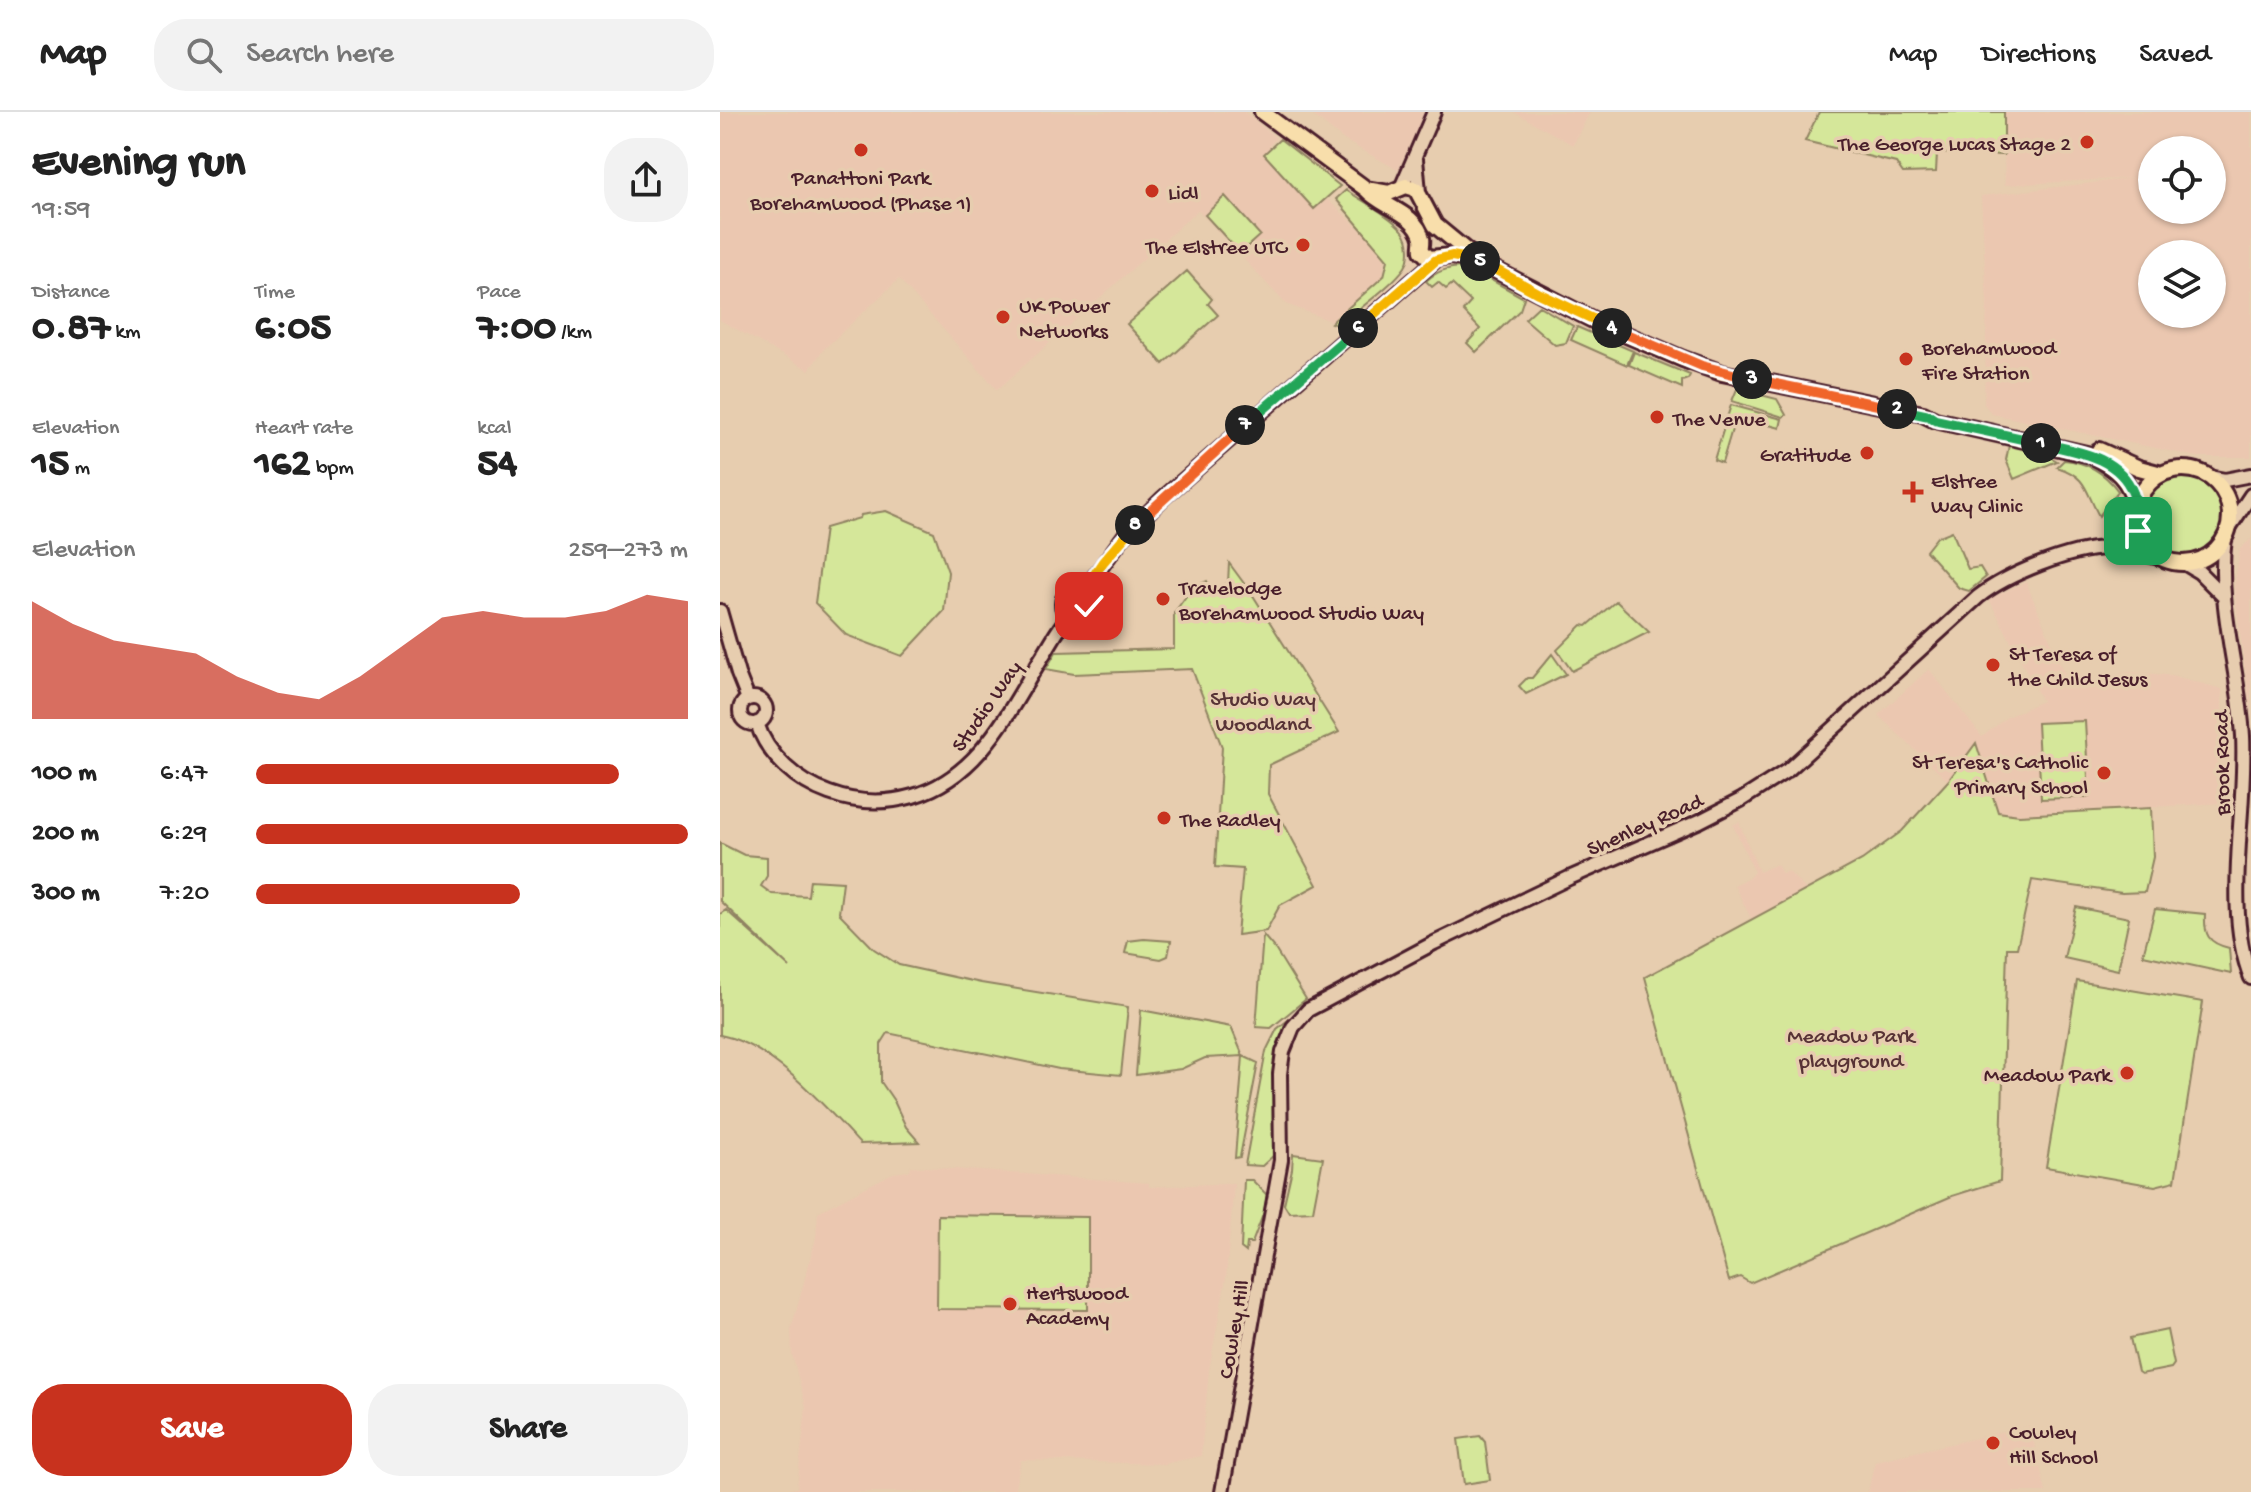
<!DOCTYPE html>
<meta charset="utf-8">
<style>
:root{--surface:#fff;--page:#f2f2f2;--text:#222;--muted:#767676;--line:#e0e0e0;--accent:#c8321e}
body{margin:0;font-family:"Gochi Hand",sans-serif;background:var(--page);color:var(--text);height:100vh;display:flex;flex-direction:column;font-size:30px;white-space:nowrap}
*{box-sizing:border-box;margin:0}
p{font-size:26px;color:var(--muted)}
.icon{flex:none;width:44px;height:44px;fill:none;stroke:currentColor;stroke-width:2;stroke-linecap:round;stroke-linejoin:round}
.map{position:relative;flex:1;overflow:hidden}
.details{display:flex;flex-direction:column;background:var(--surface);width:720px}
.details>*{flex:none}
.buttons{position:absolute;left:1418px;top:24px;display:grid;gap:16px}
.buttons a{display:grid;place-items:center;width:88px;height:88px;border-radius:50%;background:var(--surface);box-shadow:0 2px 6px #0004;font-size:40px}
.pin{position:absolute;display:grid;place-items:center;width:68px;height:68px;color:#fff;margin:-34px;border-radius:16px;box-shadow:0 4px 12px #0006}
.km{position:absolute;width:40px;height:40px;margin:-20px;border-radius:50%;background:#222;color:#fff;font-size:22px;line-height:40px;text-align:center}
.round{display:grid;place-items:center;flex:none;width:84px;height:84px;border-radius:32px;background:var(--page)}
.overview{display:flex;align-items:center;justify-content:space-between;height:136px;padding:0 32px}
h1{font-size:44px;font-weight:800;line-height:60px}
.metrics{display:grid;grid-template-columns:repeat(3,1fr);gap:12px;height:136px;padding:8px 32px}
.metrics div{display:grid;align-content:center}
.metrics b{font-size:40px;font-weight:800}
.metrics small{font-size:22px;font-weight:400}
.metrics p{font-size:22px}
.chart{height:224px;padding:16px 32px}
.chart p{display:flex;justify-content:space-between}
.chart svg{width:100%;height:144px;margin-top:8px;fill:var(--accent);opacity:.7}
.cta{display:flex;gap:16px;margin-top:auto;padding:16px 32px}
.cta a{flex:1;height:92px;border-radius:32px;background:var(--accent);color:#fff;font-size:32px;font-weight:800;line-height:92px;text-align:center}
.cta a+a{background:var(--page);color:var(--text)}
ul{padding:0 32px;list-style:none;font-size:26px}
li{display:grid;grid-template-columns:128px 96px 1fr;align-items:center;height:60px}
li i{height:20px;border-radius:10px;background:var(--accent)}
header{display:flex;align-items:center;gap:48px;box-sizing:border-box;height:112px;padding:0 40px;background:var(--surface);border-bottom:2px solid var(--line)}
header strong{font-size:38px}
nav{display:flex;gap:44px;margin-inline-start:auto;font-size:28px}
.search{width:560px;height:72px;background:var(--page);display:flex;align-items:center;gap:20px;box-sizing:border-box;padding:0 28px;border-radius:32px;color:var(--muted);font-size:30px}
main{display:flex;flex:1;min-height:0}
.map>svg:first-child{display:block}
.built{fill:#ebc7b0;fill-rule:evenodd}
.green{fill:#d5e79a;stroke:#908362;stroke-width:2}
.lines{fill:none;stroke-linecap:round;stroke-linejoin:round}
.secondary-casing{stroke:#4a1f2b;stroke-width:18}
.primary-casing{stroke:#4a1f2b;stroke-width:20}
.secondary{stroke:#e7cdaf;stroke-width:12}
.primary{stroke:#f8deab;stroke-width:14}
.split-1-casing{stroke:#fff;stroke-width:16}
.split-2-casing{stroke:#fff;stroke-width:16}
.split-3-casing{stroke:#fff;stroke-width:16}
.split-4-casing{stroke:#fff;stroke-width:16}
.split-5-casing{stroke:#fff;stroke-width:16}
.split-6-casing{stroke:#fff;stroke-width:16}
.split-7-casing{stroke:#fff;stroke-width:16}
.split-8-casing{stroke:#fff;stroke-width:16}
.split-9-casing{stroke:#fff;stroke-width:16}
.split-1{stroke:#22a559;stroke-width:10}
.split-2{stroke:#22a559;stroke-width:10}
.split-3{stroke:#f0652b;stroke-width:10}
.split-4{stroke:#f0652b;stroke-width:10}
.split-5{stroke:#f5b400;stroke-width:10}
.split-6{stroke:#f5b400;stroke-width:10}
.split-7{stroke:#22a559;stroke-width:10}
.split-8{stroke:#f0652b;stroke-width:10}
.split-9{stroke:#f5b400;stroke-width:10}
.poi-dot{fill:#c8321e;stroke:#e7cdaf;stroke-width:3}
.labels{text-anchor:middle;stroke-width:7;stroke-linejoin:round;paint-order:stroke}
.poi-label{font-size:22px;fill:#4a1f2b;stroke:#e7cdaf;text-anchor:start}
.park-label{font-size:22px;fill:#583336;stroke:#e7cdaf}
.street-label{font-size:22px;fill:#4a1f2b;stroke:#e7cdaf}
</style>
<header>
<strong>Map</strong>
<div class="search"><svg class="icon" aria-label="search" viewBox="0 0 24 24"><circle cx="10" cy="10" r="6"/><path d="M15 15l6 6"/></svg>Search here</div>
<nav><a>Map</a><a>Directions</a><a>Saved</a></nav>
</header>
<main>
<section class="details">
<div class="overview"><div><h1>Evening run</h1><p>19:59</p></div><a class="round"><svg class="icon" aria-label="share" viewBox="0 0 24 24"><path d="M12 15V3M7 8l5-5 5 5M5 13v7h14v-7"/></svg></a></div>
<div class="metrics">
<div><p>Distance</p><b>0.87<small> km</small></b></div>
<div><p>Time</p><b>6:05</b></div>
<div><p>Pace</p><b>7:00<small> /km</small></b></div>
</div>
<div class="metrics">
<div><p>Elevation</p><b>15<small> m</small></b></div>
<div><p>Heart rate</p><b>162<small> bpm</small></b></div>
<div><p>kcal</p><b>54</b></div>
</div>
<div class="chart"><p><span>Elevation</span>259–273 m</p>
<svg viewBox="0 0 160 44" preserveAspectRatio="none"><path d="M0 44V8L10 15L20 20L30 22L40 24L50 31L60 36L70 38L80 31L90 22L100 13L110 11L120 13L130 13L140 11L150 6L160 8V44z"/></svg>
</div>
<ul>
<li><b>100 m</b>6:47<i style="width:84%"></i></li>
<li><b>200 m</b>6:29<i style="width:100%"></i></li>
<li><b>300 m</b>7:20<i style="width:61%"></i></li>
</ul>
<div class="cta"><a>Save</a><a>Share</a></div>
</section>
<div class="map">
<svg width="1531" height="1380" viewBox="0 0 1531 1380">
<rect width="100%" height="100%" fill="#e7cdaf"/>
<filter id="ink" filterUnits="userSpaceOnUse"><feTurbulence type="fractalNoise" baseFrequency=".0125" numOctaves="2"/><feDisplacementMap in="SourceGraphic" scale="16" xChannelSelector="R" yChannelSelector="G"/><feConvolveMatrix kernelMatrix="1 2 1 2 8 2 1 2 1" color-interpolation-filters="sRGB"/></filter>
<g filter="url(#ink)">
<path class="built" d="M0 0H524L556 26 549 34 643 120 665 147 663 164 611 209 566 192 478 98 277 278 179 167 104 237 89 258 0 208Z
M589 0H705L678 58 624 28Z
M794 0H870L853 33Z
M1283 0H1531V345H1478L1272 302 1264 292 1267 191 1261 84 1414 66 1285 73ZM1432 38H1492V98H1432ZM1432 142H1492V202H1432Z
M1531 427V602L1514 476 1520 437Z
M1306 470 1350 575 1407 560 1451 563 1502 577 1503 691 1299 702 1278 700 1256 632 1228 669 1158 603 1209 557 1262 625 1287 605 1322 589 1269 487Z
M1019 710 1039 760 1057 752 1062 762 1068 759 1087 779 1032 808 1014 773 1031 764 1034 759 1013 713Z
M191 1054 429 1071V1075L514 1071 506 1166 489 1258 481 1344 443 1352 301 1348 294 1380H57L77 1376 86 1295 72 1242 71 1218 96 1126 98 1100 173 1061 190 1059Z
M1310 1314 1326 1380H1148L1155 1349Z"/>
<path class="green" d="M1099 0H1284V43L1217 41 1216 60 1183 61 1176 51 1085 29Z
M560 27 620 74 594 97 544 42Z
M626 78C642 89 671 104 683 119 690 128 691 145 685 155 673 173 637 198 619 214L611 211 664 164 668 148 616 87Z
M505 84 540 123 520 141 485 103Z
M741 155 755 159 804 186 800 198 756 240 747 231 760 217 743 199 751 190 732 172 726 177 718 170 712 175 706 169C717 159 727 156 741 155Z
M467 159 492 187 488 192 498 203 443 252 407 212Z
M819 194 853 214 846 231 835 233 805 207Z
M857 215 913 239 907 253 851 228Z
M914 240 970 263 968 267 962 269V276L909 253Z
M1017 277 1057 287 1066 303 1063 305 1012 289Z
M1011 293 1062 307 1060 316 1016 304 1002 351 994 348Z
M1289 333 1325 342 1337 349 1294 367 1286 348Z
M1344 348C1367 350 1385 361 1398 379L1379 404C1365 379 1368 365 1337 355Z
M1466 364C1473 367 1483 369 1488 375 1503 387 1506 410 1495 426 1456 482 1373 382 1466 364Z
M166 399 214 420 228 460 224 499 182 544 126 523 95 491 105 416 140 406 141 403Z
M1232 419 1248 457 1260 455 1266 465 1249 479 1239 476 1206 439 1217 425Z
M509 451 534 485 619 620 549 653 548 682 597 773 560 793 546 819 517 823 523 757 495 755 502 635 472 557 354 562 326 557 336 540 454 537V501L472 476 487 469 491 478 508 471Z
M896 489 929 520 852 559 837 538 862 513 867 514Z
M832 542 846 562 806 582 799 574 807 566H812Z
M1365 609 1369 685 1321 687 1317 611Z
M1256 631 1278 700 1299 703 1431 696 1433 745 1425 780 1402 781 1312 768 1297 836H1287L1280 1069 1232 1084 1030 1171 1020 1165 1009 1169 925 865 1142 748 1182 719 1228 669Z
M0 731 24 743 47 745V764L41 774 52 782 88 784 90 768 123 770 119 801 154 837 179 853 261 871 408 895 401 963 339 957 168 921 161 932V970L174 989 186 1015 199 1030 140 1032C105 994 52 933 0 923V802L6 798 70 856 0 789Z
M1356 795 1409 806 1398 858 1344 846Z
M1435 797 1485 802C1484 823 1488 831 1509 836L1511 862 1423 843Z
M543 823 555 837 586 887 551 916 536 915Z
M424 827 451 829 448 844 441 847 405 841 408 829Z
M1357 869 1483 890 1455 1069 1435 1074 1326 1055Z
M421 898 511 915 523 944 538 951 520 1045 515 1046 523 944 485 946 461 957 416 963Z
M578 900 566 917 554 1043 542 1054 525 1053 546 939 557 917Z
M573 1042 603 1046 593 1099 569 1100 564 1092 572 1057Z
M524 1068H532L547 1083 544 1100 532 1131H527L526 1140 521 1136Z
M218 1103 368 1105V1198L217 1197Z
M1447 1218 1454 1252 1451 1256 1421 1262 1418 1260 1410 1226Z
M760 1324 765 1330 770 1368 744 1372 738 1327Z"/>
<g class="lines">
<g class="secondary-casing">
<path id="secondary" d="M696 47 699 80
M681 76 714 0
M1489 365 1505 368 1531 363
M1509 416 1531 383
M1505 426C1496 492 1519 558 1523 624 1527 700 1503 796 1531 866
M1389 435 1416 407
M1464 451 1479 460 1502 483
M342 492a14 14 0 1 1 28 0a14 14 0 1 1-28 0Z
M363 480 404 424 443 386 716 148
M0 499 18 562 28 587
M20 599a13 13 0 1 1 26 0a13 13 0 1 1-26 0Z
M37 611C47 644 78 670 109 681 136 691 165 692 193 684 259 665 289 599 322 545 331 531 338 516 349 504
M502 1380 561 1048 560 962 563 940 573 915 588 898 714 831 849 766 980 709 1021 688 1068 658 1258 485C1287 462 1350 437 1387 436 1405 435 1426 443 1443 447"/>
</g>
<g class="primary-casing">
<path id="primary" d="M542 0 646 77C661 95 696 100 702 126 703 130 701 135 702 139L709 146 732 144 756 149
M646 77 669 81 686 74 696 77 715 113 760 150 881 212 963 247 1002 261 1203 302 1215 308 1371 343C1395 355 1411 368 1416 396
M1379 338 1419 356 1438 361
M1416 404a47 47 0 1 1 94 0a47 47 0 1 1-94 0Z"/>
</g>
<use href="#secondary" class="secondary"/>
<use href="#primary" class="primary"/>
</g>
</g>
<g class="lines" filter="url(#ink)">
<g class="split-1-casing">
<path id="split-1" d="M1321 331C1355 339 1399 344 1413 381 1418 393 1416 407 1418 419"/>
</g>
<g class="split-2-casing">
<path id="split-2" d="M1177 297 1209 304 1215 308 1321 331"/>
</g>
<g class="split-3-casing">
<path id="split-3" d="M1032 267 1177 297"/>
</g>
<g class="split-4-casing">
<path id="split-4" d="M892 216 982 254 1032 267"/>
</g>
<g class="split-5-casing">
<path id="split-5" d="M760 149 818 181 892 216"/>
</g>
<g class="split-6-casing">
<path id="split-6" d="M638 216 716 148 732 144 760 149"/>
</g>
<g class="split-7-casing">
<path id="split-7" d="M525 313 638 216"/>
</g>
<g class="split-8-casing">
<path id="split-8" d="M415 413 525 313"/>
</g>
<g class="split-9-casing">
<path id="split-9" d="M369 494 368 486 363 480 383 450 415 413"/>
</g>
<use href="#split-1" class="split-1"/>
<use href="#split-2" class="split-2"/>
<use href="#split-3" class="split-3"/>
<use href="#split-4" class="split-4"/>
<use href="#split-5" class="split-5"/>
<use href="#split-6" class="split-6"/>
<use href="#split-7" class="split-7"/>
<use href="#split-8" class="split-8"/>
<use href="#split-9" class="split-9"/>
</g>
<g class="poi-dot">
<circle cx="1367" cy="30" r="8"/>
<circle cx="141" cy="38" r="8"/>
<circle cx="432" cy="79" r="8"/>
<circle cx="583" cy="133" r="8"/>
<circle cx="283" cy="205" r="8"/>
<circle cx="1186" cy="247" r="8"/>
<circle cx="937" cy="305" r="8"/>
<circle cx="1147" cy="341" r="8"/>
<path d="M1189 368h8v8h8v8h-8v8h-8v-8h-8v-8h8z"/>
<circle cx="443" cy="487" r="8"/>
<circle cx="1273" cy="553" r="8"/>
<circle cx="1384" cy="661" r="8"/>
<circle cx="444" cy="706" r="8"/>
<circle cx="1407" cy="961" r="8"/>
<circle cx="290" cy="1192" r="8"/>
<circle cx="1273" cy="1331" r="8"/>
</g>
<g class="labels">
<g class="poi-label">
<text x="1351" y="38" text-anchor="end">The George Lucas Stage 2</text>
<text x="141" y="72" text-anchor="middle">Panattoni Park<tspan x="141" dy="25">Borehamwood (Phase 1)</tspan></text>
<text x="448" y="87">Lidl</text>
<text x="567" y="141" text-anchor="end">The Elstree UTC</text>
<text x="299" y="200">UK Power<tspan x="299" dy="25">Networks</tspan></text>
<text x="1202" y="242">Borehamwood<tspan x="1202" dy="25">Fire Station</tspan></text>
<text x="953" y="313">The Venue</text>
<text x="1131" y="349" text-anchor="end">Gratitude</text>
<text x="1211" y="375">Elstree<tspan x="1211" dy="25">Way Clinic</tspan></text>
<text x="459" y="482">Travelodge<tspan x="459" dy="25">Borehamwood Studio Way</tspan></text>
<text x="1289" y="548">St Teresa of<tspan x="1289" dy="25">the Child Jesus</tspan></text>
<text x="1368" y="656" text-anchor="end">St Teresa's Catholic<tspan x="1368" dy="25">Primary School</tspan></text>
<text x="460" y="714">The Radley</text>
<text x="1391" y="969" text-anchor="end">Meadow Park</text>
<text x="306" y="1187">Hertswood<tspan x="306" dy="25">Academy</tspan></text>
<text x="1289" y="1326">Cowley<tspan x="1289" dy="25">Hill School</tspan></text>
</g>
<g class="park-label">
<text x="543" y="593">Studio Way<tspan x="543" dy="25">Woodland</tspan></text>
<text x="1131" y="930">Meadow Park<tspan x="1131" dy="25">playground</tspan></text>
</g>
<g class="street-label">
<text transform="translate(265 593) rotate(-55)" y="8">Studio Way</text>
<text transform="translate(1500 651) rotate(-91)" y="8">Brook Road</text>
<text transform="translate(924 711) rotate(-24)" y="8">Shenley Road</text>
<text transform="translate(512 1217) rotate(-80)" y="8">Cowley Hill</text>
</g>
</g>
</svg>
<div class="buttons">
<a><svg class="icon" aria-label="locate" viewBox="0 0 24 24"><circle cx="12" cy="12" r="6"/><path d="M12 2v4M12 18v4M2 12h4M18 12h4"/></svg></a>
<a><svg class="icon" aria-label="layers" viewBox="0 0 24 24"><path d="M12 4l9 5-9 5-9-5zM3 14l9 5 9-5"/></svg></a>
</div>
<div class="pin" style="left:1418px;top:419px;background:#1e9e55"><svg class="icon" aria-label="arrive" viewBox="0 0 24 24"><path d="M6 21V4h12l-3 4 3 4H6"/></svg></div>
<div class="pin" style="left:369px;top:494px;background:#d93025"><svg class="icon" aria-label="check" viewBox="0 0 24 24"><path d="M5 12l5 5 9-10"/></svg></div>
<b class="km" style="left:1321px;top:331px">1</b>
<b class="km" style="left:1177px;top:297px">2</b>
<b class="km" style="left:1032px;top:267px">3</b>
<b class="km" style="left:892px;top:216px">4</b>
<b class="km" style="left:760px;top:149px">5</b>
<b class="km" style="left:638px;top:216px">6</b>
<b class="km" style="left:525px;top:313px">7</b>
<b class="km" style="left:415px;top:413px">8</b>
</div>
</main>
